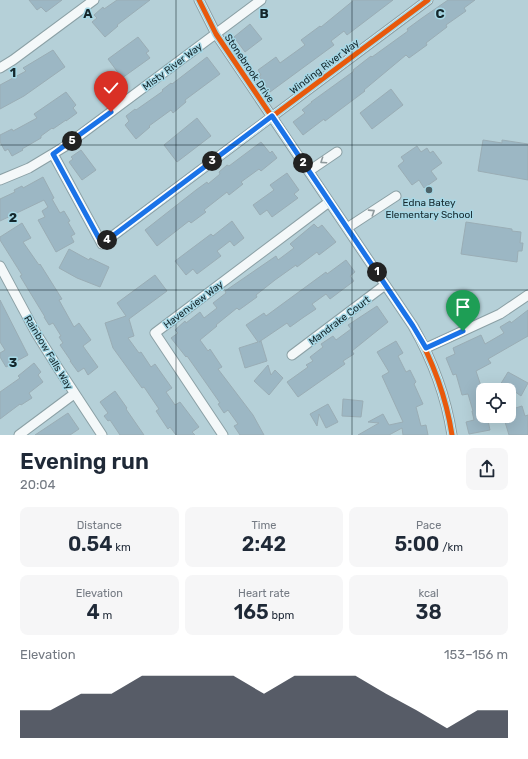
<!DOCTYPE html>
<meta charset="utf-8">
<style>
:root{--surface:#fff;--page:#f6f6f7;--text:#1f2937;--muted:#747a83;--accent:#111827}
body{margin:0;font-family:Rubik,sans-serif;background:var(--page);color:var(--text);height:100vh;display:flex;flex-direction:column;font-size:15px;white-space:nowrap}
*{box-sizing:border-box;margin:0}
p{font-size:13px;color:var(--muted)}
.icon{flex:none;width:22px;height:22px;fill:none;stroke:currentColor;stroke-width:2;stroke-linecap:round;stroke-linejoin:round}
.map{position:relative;height:435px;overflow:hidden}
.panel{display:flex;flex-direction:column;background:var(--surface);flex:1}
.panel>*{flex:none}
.tools{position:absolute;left:476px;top:383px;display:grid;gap:8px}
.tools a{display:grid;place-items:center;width:40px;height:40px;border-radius:8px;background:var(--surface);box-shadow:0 4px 16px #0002;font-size:20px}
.pin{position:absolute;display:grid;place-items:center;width:34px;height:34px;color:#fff;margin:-41px -17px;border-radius:50% 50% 50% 0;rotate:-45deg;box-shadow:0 0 4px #0007}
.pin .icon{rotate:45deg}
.km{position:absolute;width:20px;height:20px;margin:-10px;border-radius:50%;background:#222;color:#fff;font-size:11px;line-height:20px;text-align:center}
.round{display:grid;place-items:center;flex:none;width:42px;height:42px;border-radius:8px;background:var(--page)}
.summary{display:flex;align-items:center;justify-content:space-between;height:68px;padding:0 20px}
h1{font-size:22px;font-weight:600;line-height:30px}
.stats{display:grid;grid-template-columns:repeat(3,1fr);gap:6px;height:68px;padding:4px 20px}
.stats div{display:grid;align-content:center;border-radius:8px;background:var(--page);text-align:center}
.stats b{font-size:20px;font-weight:600}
.stats small{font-size:11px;font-weight:400}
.stats p{font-size:11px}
.chart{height:112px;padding:8px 20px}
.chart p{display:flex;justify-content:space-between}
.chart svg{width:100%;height:72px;margin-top:4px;fill:var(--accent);opacity:.7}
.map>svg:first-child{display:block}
.building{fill:#9cb7c4;stroke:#9aadb5}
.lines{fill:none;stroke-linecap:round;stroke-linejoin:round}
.minor-casing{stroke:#8ba0a5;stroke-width:11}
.minor{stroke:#f4f8f9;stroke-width:9}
.cycleway-casing{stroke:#a7d8e6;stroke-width:8}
.cycleway{stroke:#e8590c;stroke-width:5}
.oneway{stroke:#8f9a9d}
.route-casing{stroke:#fff;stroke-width:8}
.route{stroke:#1a73e8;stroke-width:5}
.grid{fill:none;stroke:#14272c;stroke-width:1;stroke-opacity:0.55}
.poi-dot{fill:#4c6268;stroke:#a7d8e6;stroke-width:1.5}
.labels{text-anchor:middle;stroke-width:3;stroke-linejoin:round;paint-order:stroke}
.street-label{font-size:10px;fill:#14272c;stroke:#a7d8e6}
.poi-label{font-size:10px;fill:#14272c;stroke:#a7d8e6}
.grid-label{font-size:13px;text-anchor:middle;font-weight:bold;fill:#14272c;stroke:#a7d8e6;stroke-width:3;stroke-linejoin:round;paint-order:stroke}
</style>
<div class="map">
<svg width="528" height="435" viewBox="0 0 528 435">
<rect width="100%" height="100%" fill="#b5d0d8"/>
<path class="building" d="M29 0H62L46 12 41 7 37 10Z
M117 0H150L117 25 118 26 105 37 92 22 97 18 94 15 103 7 104 9Z
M354 0H393L347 35 344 31 331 41 334 45 270 92 259 76 261 75 258 70 276 57 280 63 305 45 301 40 320 26 321 27Z
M448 0H475L464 8 466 11 446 25 447 27 426 43 427 45 409 58 406 55 364 90 365 91 325 121 324 119 303 135 293 122 305 113 302 110 312 102H311L354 71 353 70 371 56 372 57 408 31 407 29 422 18Z
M250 24 262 39 245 52 234 37Z
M138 37 149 51 146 53 150 58 122 78 108 59Z
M53 50 65 67 24 96 0 109V85L26 71 23 68Z
M207 57 220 74 185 100 186 102 173 113 171 110 149 126 150 127 136 139 125 125 129 121 126 116 135 109 136 110 163 91 162 90 171 83 172 84Z
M391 89 403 105 372 129 360 113Z
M66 92 76 105 73 108 77 113 66 121V120L53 129 52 128 41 136V138L22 149 23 150 12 156 8 149 5 151 0 142V135L12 129 13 131 37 118 34 114Z
M197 118 211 136 177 162 164 145Z
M483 140 502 143V140L528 144V180L478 171Z
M261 142 270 153 272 151 277 158 261 171 259 169 241 182 243 184 229 195 227 192 204 210 206 212 191 223 189 221 157 246 145 230 196 190 207 182 208 184 220 174 219 172 227 165 229 166Z
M417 146 421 152 427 148 430 153 433 151 442 163 431 171 437 179 424 188 419 180 412 185 398 166 404 161 401 157Z
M81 150 96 170 82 180 69 162 73 159 71 157Z
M287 173 299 190 294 194 298 198 272 217 267 210 260 215 253 205 274 190 270 185Z
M43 177 54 198 52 199 60 213 64 211 70 221 68 222 75 234 71 236 74 242 56 252 38 220 45 217 42 211 48 207 44 200 0 221V199L15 192 14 190 22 186 23 188Z
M232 221 244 238 234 246 230 241 217 251 221 256 197 274 193 269 186 275 175 261 211 234 213 236Z
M466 222 512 229V231L521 232 520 243H523L522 251H518L517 262 461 254Z
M22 223 31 238 23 242 39 265 40 264 62 299 59 300 74 327 79 323 91 340 83 346 98 367 88 375 84 368 78 372 70 361H71L60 345 63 343 59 337 61 336 53 323 49 325 44 317H45L20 276 22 275 0 240V237Z
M314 224 318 228 322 225 336 242 319 255 317 252 297 267 296 265 275 280 256 295 257 297 239 310 237 308 216 325 217 326 200 340 208 351 210 349 222 367 218 369 253 415 264 435H240L234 426 238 424 228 410 224 413 218 404 220 403 206 383 187 356 186 357 171 338 178 333 175 330 185 321 186 323 200 312 204 318 217 308 213 303 226 293 225 291 276 256 278 260 294 248 290 244Z
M69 249 89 260 90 258 109 267 100 287 77 278 59 268Z
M346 260 355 272 350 276 354 281 330 299 326 294 312 304 316 309 304 317 290 327 287 323 259 342 261 341 267 361 245 368 239 348 258 342 246 325 264 313 266 316 326 272 327 274Z
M155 275 167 291 129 319 134 336 128 338 139 353 141 352 151 367 155 364 162 374 172 388 166 392 175 405 180 402 199 427 192 432 195 435H176L170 427 168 429 156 411 159 409 144 387 142 388 113 348 105 323 126 316 117 303Z
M0 300 28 355 6 367 0 357V353L5 350 0 342Z
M377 306 388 322 352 351 354 354 343 361 345 364 298 397 287 382 308 367 306 365 313 361 310 357 323 347 321 344 333 336 336 340 351 329 348 325Z
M528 310V336L488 359 491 363 476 371 483 392V416H487L490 430 469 434 466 422 474 420 472 411H473L468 394 462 395 456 374 453 375 446 358 455 354 453 348 481 335 485 344 504 333 500 327 510 321 511 323Z
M396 341 403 353 398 356 406 372 410 370 416 382 414 384 423 404 416 407 421 426 426 425 428 435H403L402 428 389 435H358L379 423 368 422 383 414 389 425 403 422 382 376 389 372 377 352Z
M34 363 41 372 38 375 43 382 29 393 32 398 21 405 20 404 0 419V392L20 378 18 376Z
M268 365 271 375 275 370 283 378 269 395 254 381Z
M508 372 528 383 521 396 514 391 509 400V390H497Z
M115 391 127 408 126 409 144 435H120L110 420 108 421 104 416 108 413 100 402Z
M343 399 363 401 361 417 342 416Z
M328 404 338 422 326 428 319 414 317 426 310 414Z
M522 406 525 416 528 415V435H509L505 422 509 421 507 416H509V410Z
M68 413 79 429 70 435H35Z"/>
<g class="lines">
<g class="minor-casing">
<path id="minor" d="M199 0 216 34 413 326C433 361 446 396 452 435
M0 68 13 60 94 0
M53 154 102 244 428 0
M309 171 337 152
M0 180 29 168 64 147 261 0
M347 228 396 196
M0 266 36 333 58 368 102 435
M426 348 500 314 528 295
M292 355 385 285
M19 435 74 394
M223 435 155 333 329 202"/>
</g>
<use href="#minor" class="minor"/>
<g class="cycleway-casing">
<path id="cycleway" d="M199 0 216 34 413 326C433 361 446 396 452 435
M53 154 102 244 428 0"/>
</g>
<use href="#cycleway" class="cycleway"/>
</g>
<defs><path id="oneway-chevron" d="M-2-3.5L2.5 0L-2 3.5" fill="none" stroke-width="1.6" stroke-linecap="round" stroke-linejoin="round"/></defs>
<g class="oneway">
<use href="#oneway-chevron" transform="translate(323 161) rotate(146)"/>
<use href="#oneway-chevron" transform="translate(372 212) rotate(-33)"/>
</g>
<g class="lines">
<g class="route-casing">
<path id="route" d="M111 112 53 154 102 244 272 116 413 326 426 348 463 331"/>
</g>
<use href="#route" class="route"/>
</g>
<path class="grid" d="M176 0V435M352 0V435M0 145H528M0 290H528"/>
<circle class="poi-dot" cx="429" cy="190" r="4"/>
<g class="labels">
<g class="street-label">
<text transform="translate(172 66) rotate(-37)" y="4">Misty River Way</text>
<text transform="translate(324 66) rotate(-37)" y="4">Winding River Way</text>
<text transform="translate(250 68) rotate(56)" y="4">Stonebrook Drive</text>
<text transform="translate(193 304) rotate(-37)" y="4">Havenview Way</text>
<text transform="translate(339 320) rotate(-37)" y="4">Mandrake Court</text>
<text transform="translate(49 352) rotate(59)" y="4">Rainbow Falls Way</text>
</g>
<g class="poi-label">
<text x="429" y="206">Edna Batey<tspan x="429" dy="12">Elementary School</tspan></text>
</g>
</g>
<g class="grid-label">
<text x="88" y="18">A</text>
<text x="264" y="18">B</text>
<text x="440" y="18">C</text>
<text x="13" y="77">1</text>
<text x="13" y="222">2</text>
<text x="13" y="367">3</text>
</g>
</svg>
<div class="tools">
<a><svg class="icon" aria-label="locate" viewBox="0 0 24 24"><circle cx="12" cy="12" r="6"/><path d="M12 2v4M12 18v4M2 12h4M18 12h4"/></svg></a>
</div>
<div class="pin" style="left:463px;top:331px;background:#1e9e55"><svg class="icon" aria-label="arrive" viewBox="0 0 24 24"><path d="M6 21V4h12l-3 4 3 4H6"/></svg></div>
<div class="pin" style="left:111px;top:112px;background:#d93025"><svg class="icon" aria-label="check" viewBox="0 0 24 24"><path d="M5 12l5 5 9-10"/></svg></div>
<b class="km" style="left:377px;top:272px">1</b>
<b class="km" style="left:303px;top:163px">2</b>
<b class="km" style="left:212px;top:161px">3</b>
<b class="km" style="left:107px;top:240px">4</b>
<b class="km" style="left:72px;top:141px">5</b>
</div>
<section class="panel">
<div class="summary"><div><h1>Evening run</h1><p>20:04</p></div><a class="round"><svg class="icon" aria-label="share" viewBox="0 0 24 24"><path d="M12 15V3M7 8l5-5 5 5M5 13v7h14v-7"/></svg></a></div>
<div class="stats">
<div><p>Distance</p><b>0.54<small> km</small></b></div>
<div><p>Time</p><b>2:42</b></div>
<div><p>Pace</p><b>5:00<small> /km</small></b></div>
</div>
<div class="stats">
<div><p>Elevation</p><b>4<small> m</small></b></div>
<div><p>Heart rate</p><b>165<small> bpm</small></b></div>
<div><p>kcal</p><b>38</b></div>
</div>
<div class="chart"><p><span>Elevation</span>153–156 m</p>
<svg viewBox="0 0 160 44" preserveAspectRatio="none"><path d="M0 44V27L10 27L20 17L30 17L40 6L50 6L60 6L70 6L80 17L90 6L100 6L110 6L120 17L130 27L140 38L150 27L160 27V44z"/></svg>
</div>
</section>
